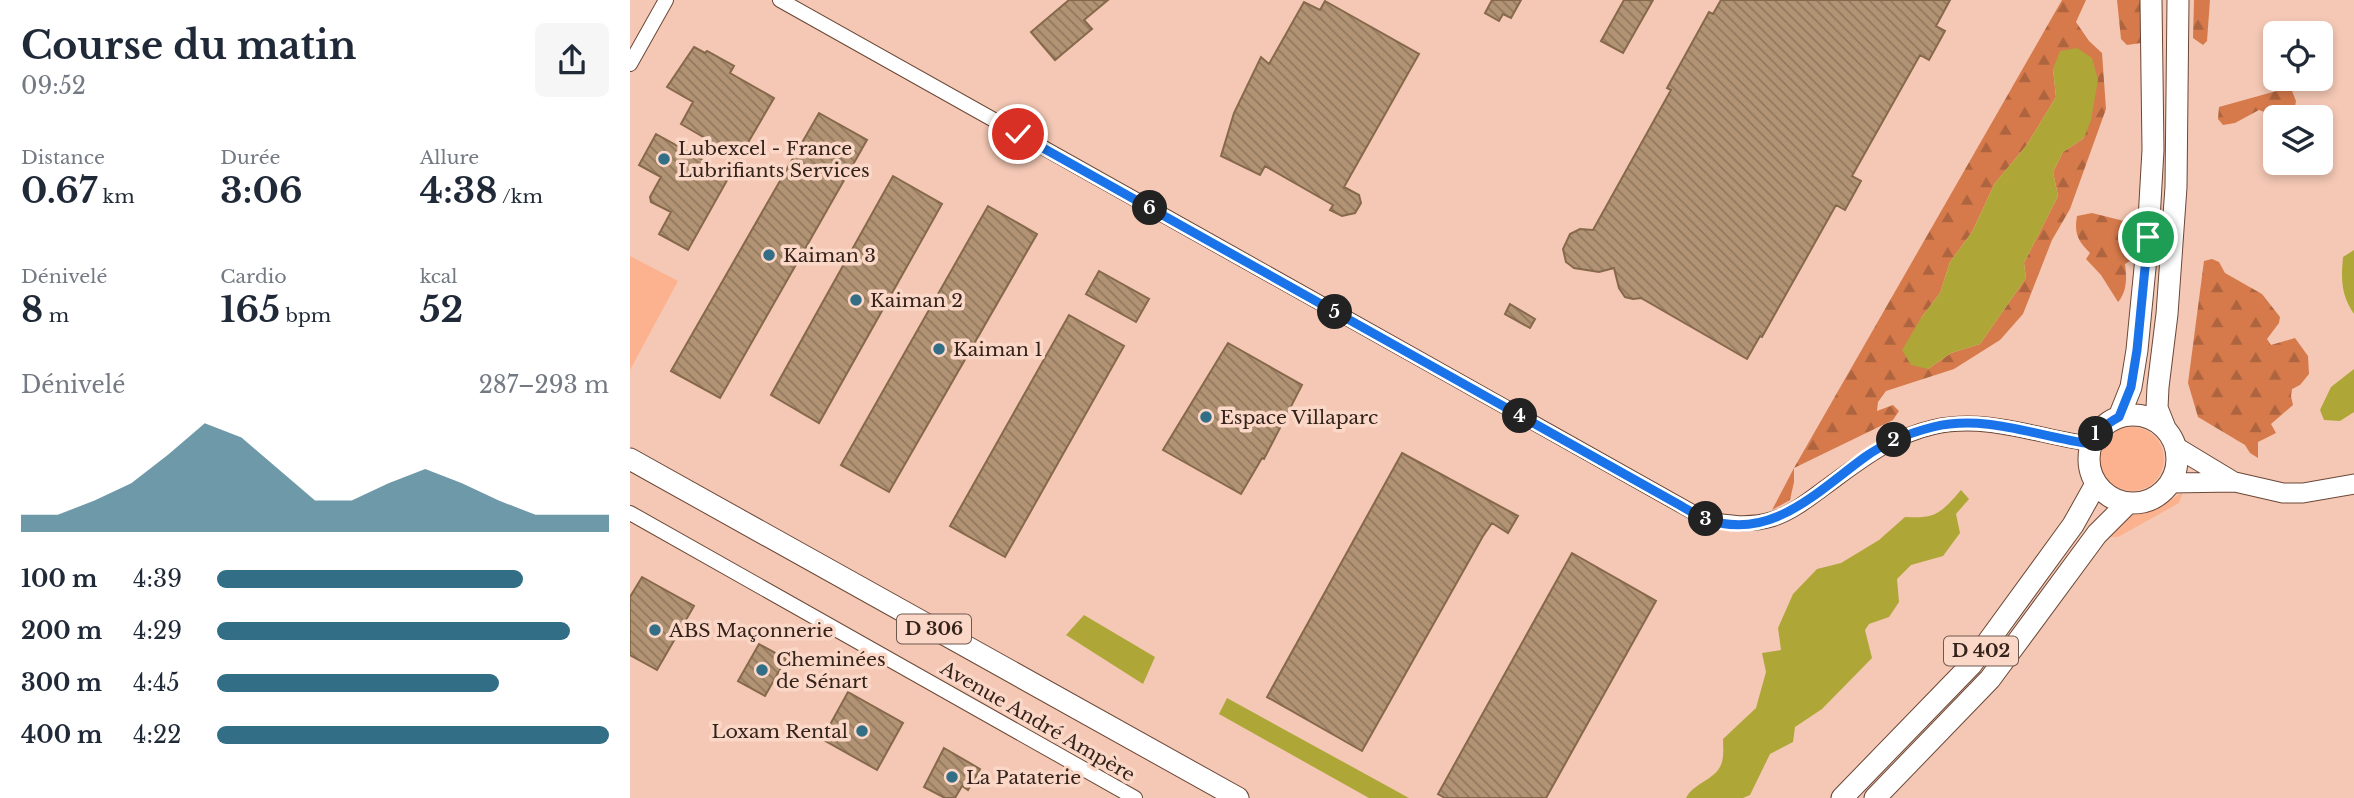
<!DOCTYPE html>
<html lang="fr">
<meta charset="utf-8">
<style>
:root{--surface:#fff;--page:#f6f6f7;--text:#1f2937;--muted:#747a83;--accent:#326e85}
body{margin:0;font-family:"Libre Baskerville",serif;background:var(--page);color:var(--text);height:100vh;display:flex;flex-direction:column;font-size:26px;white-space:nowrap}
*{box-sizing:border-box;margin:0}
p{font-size:23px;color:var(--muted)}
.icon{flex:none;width:38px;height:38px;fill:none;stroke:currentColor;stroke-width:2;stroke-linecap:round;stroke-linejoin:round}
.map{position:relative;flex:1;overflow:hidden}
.drawer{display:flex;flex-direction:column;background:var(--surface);width:630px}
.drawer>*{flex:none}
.buttons{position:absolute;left:1633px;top:21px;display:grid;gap:14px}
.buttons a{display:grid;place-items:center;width:70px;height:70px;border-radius:10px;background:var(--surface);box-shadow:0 4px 10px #0003;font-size:35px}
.pin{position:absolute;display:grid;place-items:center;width:60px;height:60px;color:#fff;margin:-30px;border:4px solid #fff;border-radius:50%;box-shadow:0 2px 7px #0007}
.km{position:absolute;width:35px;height:35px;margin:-18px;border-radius:50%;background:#222;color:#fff;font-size:19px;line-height:35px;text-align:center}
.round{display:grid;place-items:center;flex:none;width:74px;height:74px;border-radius:10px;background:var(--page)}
.overview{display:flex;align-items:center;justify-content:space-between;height:119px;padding:0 21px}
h1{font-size:38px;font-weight:800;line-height:52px}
.metrics{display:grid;grid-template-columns:repeat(3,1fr);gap:10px;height:119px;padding:7px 21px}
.metrics div{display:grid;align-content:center}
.metrics b{font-size:35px;font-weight:800}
.metrics small{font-size:19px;font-weight:400}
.metrics p{font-size:19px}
.chart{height:196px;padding:14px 21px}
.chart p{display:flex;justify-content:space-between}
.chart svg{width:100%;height:126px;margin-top:7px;fill:var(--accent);opacity:.7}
ul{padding:0 21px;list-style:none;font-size:23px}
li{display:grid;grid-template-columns:112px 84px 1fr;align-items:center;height:52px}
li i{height:18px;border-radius:9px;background:var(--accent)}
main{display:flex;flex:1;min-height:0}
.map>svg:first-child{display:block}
.grass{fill:#fcb28f}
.forest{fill:url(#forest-firs);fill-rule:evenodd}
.water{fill:#aea738}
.building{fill:url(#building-back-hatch);stroke:#86684b;stroke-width:2}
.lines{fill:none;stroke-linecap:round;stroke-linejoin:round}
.street-casing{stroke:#6b4736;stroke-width:16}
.secondary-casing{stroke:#6b4736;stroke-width:21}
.primary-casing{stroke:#6b4736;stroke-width:23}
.street{stroke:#fff;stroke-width:14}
.secondary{stroke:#fff;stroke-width:19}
.primary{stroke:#fff;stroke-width:21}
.route-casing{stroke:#fff;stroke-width:14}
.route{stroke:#1a73e8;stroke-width:9}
.poi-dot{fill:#326e85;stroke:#fbd7c7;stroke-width:2.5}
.labels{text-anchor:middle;stroke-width:7;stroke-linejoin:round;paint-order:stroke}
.shield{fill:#fbd7c7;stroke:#6f594f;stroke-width:2}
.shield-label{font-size:18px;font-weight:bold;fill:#33231b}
.poi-label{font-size:19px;fill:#33231b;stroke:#fbd7c7;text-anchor:start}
.street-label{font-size:19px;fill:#33231b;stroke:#fbd7c7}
</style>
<main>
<section class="drawer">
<div class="overview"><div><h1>Course du matin</h1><p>09:52</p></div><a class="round"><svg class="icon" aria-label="share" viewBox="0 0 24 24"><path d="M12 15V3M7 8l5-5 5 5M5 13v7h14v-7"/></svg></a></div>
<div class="metrics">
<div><p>Distance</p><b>0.67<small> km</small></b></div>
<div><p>Durée</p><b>3:06</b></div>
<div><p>Allure</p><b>4:38<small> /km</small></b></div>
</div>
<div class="metrics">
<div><p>Dénivelé</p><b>8<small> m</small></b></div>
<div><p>Cardio</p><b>165<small> bpm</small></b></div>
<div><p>kcal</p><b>52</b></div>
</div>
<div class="chart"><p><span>Dénivelé</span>287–293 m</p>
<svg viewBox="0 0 160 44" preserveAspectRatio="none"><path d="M0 44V38L10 38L20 33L30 27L40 17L50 6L60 11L70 22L80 33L90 33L100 27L110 22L120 27L130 33L140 38L150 38L160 38V44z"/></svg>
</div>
<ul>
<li><b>100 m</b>4:39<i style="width:78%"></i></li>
<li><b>200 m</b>4:29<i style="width:90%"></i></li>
<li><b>300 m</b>4:45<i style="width:72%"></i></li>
<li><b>400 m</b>4:22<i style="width:100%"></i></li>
</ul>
</section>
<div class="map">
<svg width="1724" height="798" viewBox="0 0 1724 798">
<defs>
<pattern id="forest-firs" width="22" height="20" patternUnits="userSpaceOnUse" patternTransform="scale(1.75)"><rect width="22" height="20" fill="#d67a4c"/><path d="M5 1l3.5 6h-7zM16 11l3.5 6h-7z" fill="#ae643e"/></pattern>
<pattern id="building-back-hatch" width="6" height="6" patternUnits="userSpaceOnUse" patternTransform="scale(1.75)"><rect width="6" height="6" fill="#b29374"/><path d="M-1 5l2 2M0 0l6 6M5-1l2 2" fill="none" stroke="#91785e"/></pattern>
</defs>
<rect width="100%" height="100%" fill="#f4c8b4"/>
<path class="grass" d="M0 256 48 281 0 370Z
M1470 459a32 32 0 1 1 64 0a32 32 0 1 1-64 0Z
M1553 492 1549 503 1488 537H1477L1500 516 1526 509Z"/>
<path class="forest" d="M1432 0H1456L1446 22 1459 41 1472 53 1476 109 1440 209 1422 240 1393 314 1370 340 1324 369 1256 391 1248 402 1247 411 1263 405 1269 411 1263 420 1164 468V482L1160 500 1142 510 1164 468ZM1423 69 1454 138 1433 152 1423 172 1428 196 1394 263 1396 278 1350 344 1321 353 1298 369 1291 318 1310 293 1320 262 1342 232 1365 183 1396 146 1426 97Z
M1487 0H1510L1511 43 1497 45 1491 39Z
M1564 0H1580L1577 41 1573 45 1563 38Z
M1650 90 1662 91 1666 101 1664 112C1650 120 1643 115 1629 110L1605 123 1593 125 1588 119 1589 107Z
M1462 213 1494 221 1506 237 1509 249 1505 258 1495 264C1497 277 1497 292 1488 302L1471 275 1456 259 1460 253C1448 241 1444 234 1447 216Z
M1582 259 1589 262 1595 273 1632 294 1650 317 1649 323 1637 339 1641 345 1665 338 1678 356 1679 374 1670 385 1662 389 1661 396 1663 405 1641 424 1646 433 1628 442V458L1620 453 1615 445 1568 417 1558 383 1574 261Z"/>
<path class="water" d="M1447 48 1462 58 1468 80 1461 120 1454 138 1433 152 1423 172 1428 196 1394 263 1396 278 1350 344 1321 353 1298 369 1281 365 1272 350 1291 318 1310 293 1320 262 1342 232 1365 183 1396 146 1426 97 1423 69 1430 51Z
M1724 250V314C1711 295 1711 280 1713 257Z
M1724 369V412L1710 421 1694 420 1690 410 1701 387Z
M1331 490 1339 499 1326 514 1330 533 1313 556 1281 565 1267 579 1269 602 1259 617 1239 624 1235 630 1242 658 1192 709 1165 727 1163 742 1140 754 1120 795 1113 798H1056C1064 782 1087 780 1092 762 1094 755 1093 746 1093 739L1126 708 1136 672 1132 653 1151 650 1148 628 1163 594 1187 569 1211 563 1249 540 1275 517C1306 519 1311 513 1331 490Z
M454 615 525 657 513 684 436 635Z
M597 698 779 798H739L589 714Z"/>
<path class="building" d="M439 0H478L454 20 462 29 425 60 401 32Z
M862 0H891L881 18 873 14 869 21 855 13Z
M994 0H1023L993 53 971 41Z
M1091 0H1320L1306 26 1315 31 1299 60 1290 55 1222 176 1231 181 1215 210 1206 205 1132 337 1130 336 1117 359 1011 298 1003 299 995 297 989 288 984 268 969 272 944 268 936 262 933 249 940 234 950 229 963 230 1041 90 1037 88 1079 12 1083 14Z
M695 1 789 54 714 187 729 195 731 203 725 213 712 216 700 210 703 205 635 166 630 175 591 156 604 113 631 57 639 64 674 2 690 10Z
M64 47 75 53 77 51 104 66 100 73 144 98 109 158 51 124 63 102 37 87Z
M189 113 237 140 90 398 41 371Z
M26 134 100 175 58 250 29 234 41 212 21 202 20 197 31 177 9 165Z
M263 176 312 204 189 423 141 395Z
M358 206 407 234 259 492 211 465Z
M469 271 519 299 506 322 456 294Z
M880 304 905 319 900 328 875 314Z
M439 315 494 346 375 557 320 526Z
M598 343 672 385 634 459 632 458 611 494 533 450Z
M772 453 888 516 878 533 862 523 853 536 732 751 637 697Z
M942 553 1026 601 916 798H815L808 794Z
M12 577 64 606 27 670 0 655V597Z
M129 644 156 659 135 696 108 681Z
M218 692 273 723 247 770 192 739Z
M314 748 350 769 338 790 332 786 325 798H315L294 787Z"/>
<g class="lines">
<g class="street-casing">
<path id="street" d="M150 0 1075 519C1098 523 1120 526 1143 519 1162 513 1178 500 1193 489 1229 463 1260 437 1304 427 1357 415 1409 437 1461 444
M0 64 36 0
M0 513 505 798"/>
</g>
<g class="secondary-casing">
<path id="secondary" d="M1546 447 1604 482
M1540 483 1605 482 1653 493H1673L1724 484"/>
</g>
<g class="primary-casing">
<path id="primary" d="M1459 459a44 44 0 1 1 88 0a44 44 0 1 1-88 0Z
M1489 417 1501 387 1507 350 1518 237 1523 150 1521 0
M1535 428 1527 408 1528 387 1537 314 1546 187 1548 0
M0 459 608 798
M1212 798 1341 665 1443 525 1466 484
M1245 798 1360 679 1467 534 1498 503"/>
</g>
<use href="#street" class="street"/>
<use href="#secondary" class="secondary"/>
<use href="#primary" class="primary"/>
</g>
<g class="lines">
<g class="route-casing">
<path id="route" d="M388 134 1046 503C1055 508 1064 514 1074 518 1139 544 1188 491 1235 457 1256 442 1279 433 1303 427 1357 414 1408 437 1461 444 1468 431 1476 424 1489 417L1501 387 1507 350 1518 237"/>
</g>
<use href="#route" class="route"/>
</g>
<g class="poi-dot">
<circle cx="34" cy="159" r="7"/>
<circle cx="139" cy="255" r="7"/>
<circle cx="226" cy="300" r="7"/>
<circle cx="309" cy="349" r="7"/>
<circle cx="576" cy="417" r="7"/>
<circle cx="25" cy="630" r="7"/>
<circle cx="132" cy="670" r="7"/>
<circle cx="232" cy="731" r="7"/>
<circle cx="322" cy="777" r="7"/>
</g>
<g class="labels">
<g class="shield">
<rect x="267" y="614.5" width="74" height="29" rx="5"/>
<rect x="1314" y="636.5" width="74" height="29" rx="5"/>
</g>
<g class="shield-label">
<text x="304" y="635">D 306</text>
<text x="1351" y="657">D 402</text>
</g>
<g class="poi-label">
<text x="48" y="155">Lubexcel - France<tspan x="48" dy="22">Lubrifiants Services</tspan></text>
<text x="153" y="262">Kaiman 3</text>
<text x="240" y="307">Kaiman 2</text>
<text x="323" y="356">Kaiman 1</text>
<text x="590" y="424">Espace Villaparc</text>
<text x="39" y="637">ABS Maçonnerie</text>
<text x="146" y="666">Cheminées<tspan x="146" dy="22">de Sénart</tspan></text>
<text x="218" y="738" text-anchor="end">Loxam Rental</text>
<text x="336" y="784">La Pataterie</text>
</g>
<g class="street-label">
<text transform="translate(408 721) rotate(30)" y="7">Avenue André Ampère</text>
</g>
</g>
</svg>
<div class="buttons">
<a><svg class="icon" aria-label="locate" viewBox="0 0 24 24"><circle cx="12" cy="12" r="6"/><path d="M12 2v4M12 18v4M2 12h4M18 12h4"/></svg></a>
<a><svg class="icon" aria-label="layers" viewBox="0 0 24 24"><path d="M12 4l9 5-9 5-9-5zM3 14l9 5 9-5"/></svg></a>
</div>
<div class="pin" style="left:1518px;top:237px;background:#1e9e55"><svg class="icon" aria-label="arrive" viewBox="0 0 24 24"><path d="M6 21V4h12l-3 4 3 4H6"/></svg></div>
<div class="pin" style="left:388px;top:134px;background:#d93025"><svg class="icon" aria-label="check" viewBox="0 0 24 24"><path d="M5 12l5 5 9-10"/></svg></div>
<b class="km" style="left:1466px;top:434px">1</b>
<b class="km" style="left:1264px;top:440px">2</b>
<b class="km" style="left:1076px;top:519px">3</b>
<b class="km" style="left:890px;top:416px">4</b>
<b class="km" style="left:705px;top:312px">5</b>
<b class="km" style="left:520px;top:208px">6</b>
</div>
</main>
